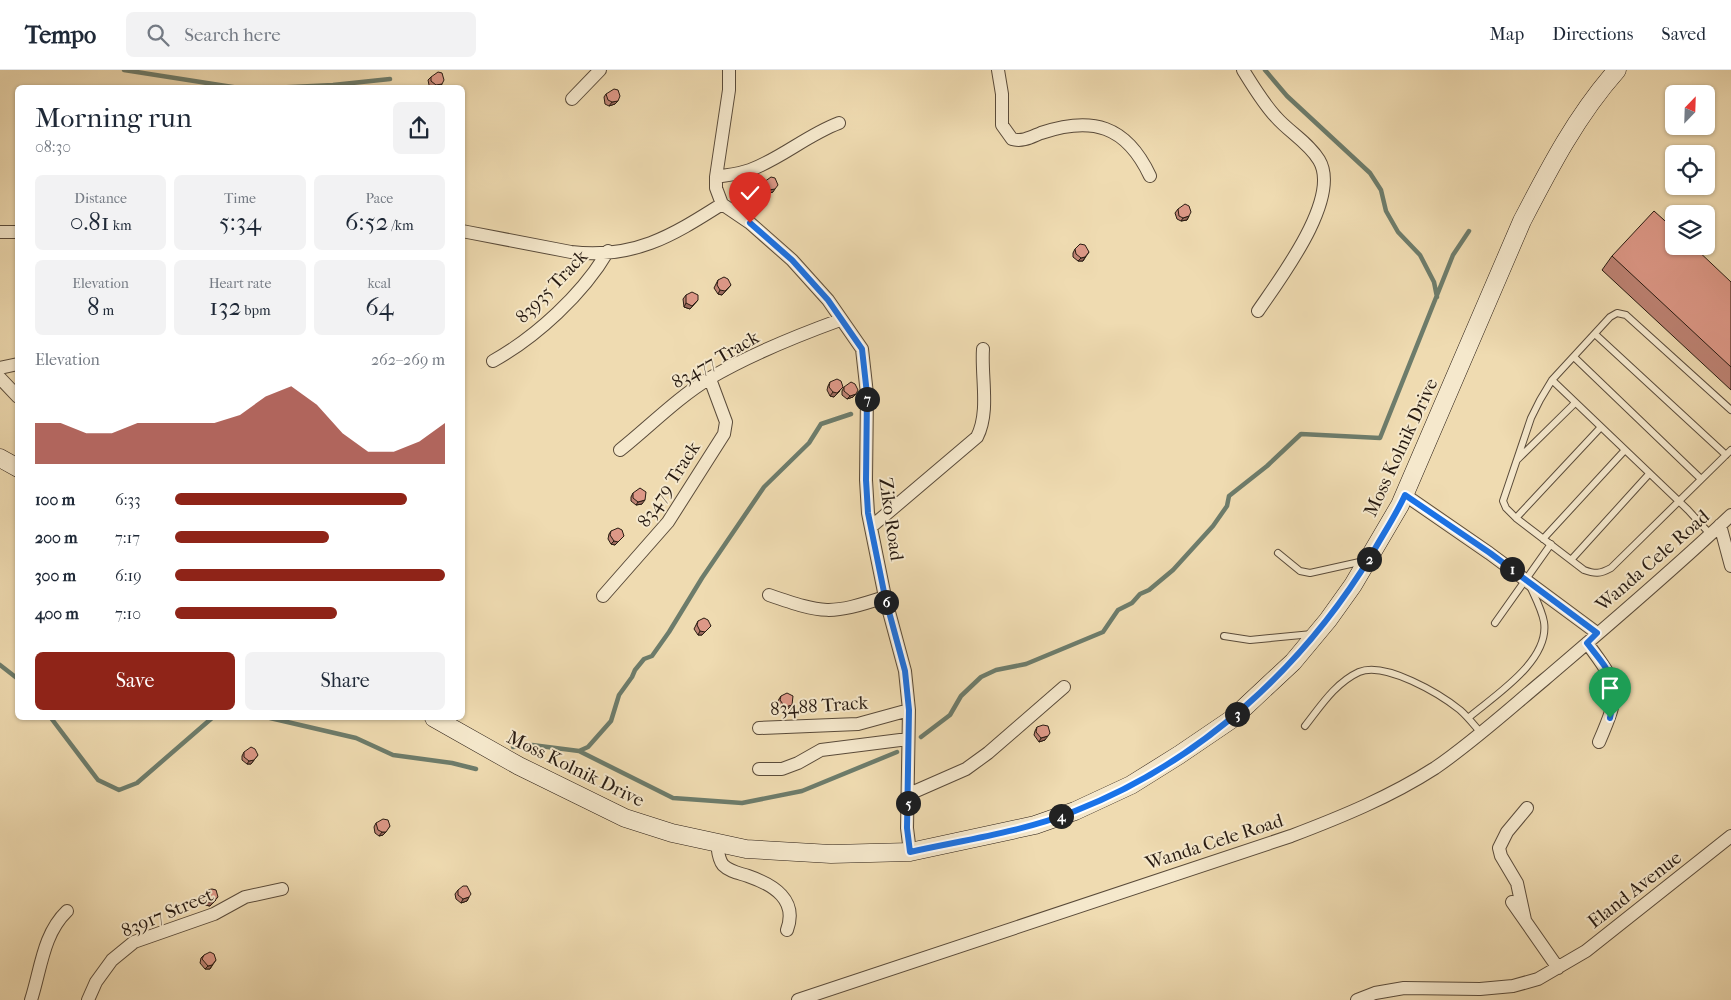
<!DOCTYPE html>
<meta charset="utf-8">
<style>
:root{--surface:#fff;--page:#f2f2f3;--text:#1f2937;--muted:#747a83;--line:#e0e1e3;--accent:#8f2418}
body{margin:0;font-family:"IM FELL French Canon",serif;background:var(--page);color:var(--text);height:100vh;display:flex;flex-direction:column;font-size:19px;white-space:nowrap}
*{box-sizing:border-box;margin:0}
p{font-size:16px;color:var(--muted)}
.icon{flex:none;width:28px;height:28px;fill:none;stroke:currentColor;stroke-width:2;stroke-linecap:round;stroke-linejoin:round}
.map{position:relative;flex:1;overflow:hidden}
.details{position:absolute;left:15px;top:15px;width:450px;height:635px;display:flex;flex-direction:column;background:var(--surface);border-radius:8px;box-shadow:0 1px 4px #0004}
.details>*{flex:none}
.needle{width:32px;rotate:23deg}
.fabs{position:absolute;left:1665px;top:15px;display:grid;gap:10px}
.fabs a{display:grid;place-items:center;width:50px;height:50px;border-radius:8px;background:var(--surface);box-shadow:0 1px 4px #0004;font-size:25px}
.pin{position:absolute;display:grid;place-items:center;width:42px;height:42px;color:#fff;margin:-51px -21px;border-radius:50% 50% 50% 0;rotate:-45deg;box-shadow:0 0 5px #0007}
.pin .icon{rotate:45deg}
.km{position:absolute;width:25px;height:25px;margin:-12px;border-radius:50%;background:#222;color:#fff;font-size:14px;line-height:25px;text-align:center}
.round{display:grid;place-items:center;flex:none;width:52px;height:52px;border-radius:8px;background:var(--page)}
.summary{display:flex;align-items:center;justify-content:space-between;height:85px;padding:0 20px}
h1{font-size:28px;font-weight:600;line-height:38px}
.metrics{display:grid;grid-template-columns:repeat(3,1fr);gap:8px;height:85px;padding:5px 20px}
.metrics div{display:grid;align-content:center;border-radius:8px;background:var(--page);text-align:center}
.metrics b{font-size:25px;font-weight:600}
.metrics small{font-size:14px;font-weight:400}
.metrics p{font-size:14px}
.chart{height:140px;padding:10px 20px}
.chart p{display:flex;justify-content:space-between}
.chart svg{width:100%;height:90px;margin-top:5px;fill:var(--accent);opacity:.7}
.cta{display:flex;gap:10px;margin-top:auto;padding:10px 20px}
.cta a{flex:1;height:58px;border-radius:8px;background:var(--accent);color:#fff;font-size:20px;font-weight:600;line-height:58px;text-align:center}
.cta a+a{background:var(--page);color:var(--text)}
ul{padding:0 20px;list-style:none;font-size:16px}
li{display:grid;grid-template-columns:80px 60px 1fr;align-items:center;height:38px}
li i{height:12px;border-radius:6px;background:var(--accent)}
header{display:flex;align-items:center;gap:30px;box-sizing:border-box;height:70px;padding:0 25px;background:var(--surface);border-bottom:1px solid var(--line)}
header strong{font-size:24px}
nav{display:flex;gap:28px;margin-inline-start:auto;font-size:18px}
.search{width:350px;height:45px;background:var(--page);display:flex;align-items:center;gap:12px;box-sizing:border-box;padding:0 18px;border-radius:8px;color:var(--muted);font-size:19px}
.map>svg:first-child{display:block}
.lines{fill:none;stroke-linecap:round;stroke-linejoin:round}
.stream{stroke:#6d7c6b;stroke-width:4.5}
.service-casing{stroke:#5a4b3a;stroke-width:8}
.minor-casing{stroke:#5a4b3a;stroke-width:14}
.secondary-casing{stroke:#281b12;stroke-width:19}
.service{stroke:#f5e8cc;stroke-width:6}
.minor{stroke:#f5e8cc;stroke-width:12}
.secondary{stroke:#f5e8cc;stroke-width:18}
.wall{fill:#be8374;stroke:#281b12}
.shaded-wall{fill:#9b6a5e;stroke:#281b12}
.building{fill:#dd9887;stroke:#281b12}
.route-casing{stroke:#fff;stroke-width:10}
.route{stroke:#1a73e8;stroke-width:6}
.labels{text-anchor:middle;stroke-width:4;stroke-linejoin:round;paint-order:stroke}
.street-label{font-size:19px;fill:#281b12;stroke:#f5e8cc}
</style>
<header>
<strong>Tempo</strong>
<div class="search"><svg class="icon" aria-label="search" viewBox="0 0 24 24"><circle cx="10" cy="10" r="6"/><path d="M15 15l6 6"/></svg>Search here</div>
<nav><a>Map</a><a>Directions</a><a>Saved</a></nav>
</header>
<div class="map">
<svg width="1731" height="930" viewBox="0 0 1731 930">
<rect width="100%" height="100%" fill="#efdbb1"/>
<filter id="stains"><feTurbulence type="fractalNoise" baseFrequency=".004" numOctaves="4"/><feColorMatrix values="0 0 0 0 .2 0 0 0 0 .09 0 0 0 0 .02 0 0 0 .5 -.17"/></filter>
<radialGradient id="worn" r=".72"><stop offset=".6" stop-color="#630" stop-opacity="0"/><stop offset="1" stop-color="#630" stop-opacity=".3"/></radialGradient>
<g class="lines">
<path class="stream" d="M124 0 239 18
M1265 0 1287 26 1370 103 1381 120 1386 141 1398 162 1420 185 1434 212 1437 227
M271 18 333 15 390 9
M0 595 18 609
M51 648 98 710 119 720 137 713 212 648
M270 648 356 668 393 685 452 693 476 699
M921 667 950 645 961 626 981 607 996 600 1026 594 1103 562 1118 540 1132 533 1140 524 1149 520 1173 500 1213 456 1227 436 1229 426 1267 396 1301 364 1380 368 1453 185 1469 161
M513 677 532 675 579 681 673 728 742 733 802 721 897 682
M579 681 588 677 611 651 619 625 632 607 635 600 644 589 652 586 669 562 702 508 764 417 809 373 821 354 851 344"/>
<g class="service-casing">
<path id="service" d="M1596 265 1726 385
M1574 287 1701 409
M1552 310 1688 440 1710 464
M1731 340 1626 245 1617 243 1610 247 1552 310 1540 330 1531 348 1503 431 1506 438 1516 448 1584 500C1595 504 1600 504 1611 498L1731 380
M1517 390 1575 333
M1516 448 1601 357
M1543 469 1625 380
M1278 483 1300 501 1310 503 1364 491
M1571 490 1649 404
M1495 553 1551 474
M1224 566 1250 570 1312 564
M1468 648C1494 626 1550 591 1544 552 1542 540 1535 527 1530 516
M1305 656C1320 637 1335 613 1359 602 1385 591 1440 624 1460 640 1468 647 1474 655 1481 663"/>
</g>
<g class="minor-casing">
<path id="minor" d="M729 0V20L716 107V118L722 134 750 153 792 190 828 230 862 279 867 324 866 410 868 443 885 527 905 601 909 640 907 758 910 782
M998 0 1002 24V55L1012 69C1023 72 1031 67 1041 63 1092 46 1126 55 1150 106
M1243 0C1253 16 1263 33 1276 47 1289 62 1308 72 1319 90 1342 128 1279 210 1258 241
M572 29 600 0
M716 107C727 105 739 104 750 100 782 88 807 65 839 53
M462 161 571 182C634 189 670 167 722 134
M0 162H18
M493 291C536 267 583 224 608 181
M0 298 18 294
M0 308 18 327
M620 380C650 356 677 328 710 308 751 284 796 266 840 250
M1405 425 1489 483 1597 563
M1720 455 1731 496
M871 457 977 367C990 342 981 307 983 279
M769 525C824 544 830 545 885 527
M603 526 668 452 724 364 726 352 710 309
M1587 573C1620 617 1621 621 1599 672
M759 658 858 654 909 640
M759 699H782L798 693 821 680 908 669
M909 724 966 699 988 683 1064 617
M717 773C718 780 718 789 723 795 730 802 739 803 748 806 774 815 798 830 787 860
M1512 832 1558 898
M1525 850 1517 813 1501 786 1499 778 1507 762 1527 738
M31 930C41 899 43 864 67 841
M88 930 96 912 112 890 134 872 214 844 245 827 282 819
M798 930 1291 766C1341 747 1390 727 1435 698 1473 672 1508 640 1544 610 1607 556 1671 502 1731 445
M1357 930 1375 923 1404 918 1480 919 1513 916 1538 909 1586 881 1731 766"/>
</g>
<g class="secondary-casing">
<path id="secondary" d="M0 388 18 398
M434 648 519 696 625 748 672 763 746 779 831 784 910 782 1035 755 1075 741 1131 715 1179 685 1232 649 1293 592 1328 550 1353 515 1400 435 1522 151C1550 97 1577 45 1617 0"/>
</g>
<use href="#service" class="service"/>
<use href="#minor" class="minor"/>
<use href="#secondary" class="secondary"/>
</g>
<path class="wall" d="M431 7 442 14 440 17 432 18 429 15 428 10Z
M606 24 618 31 615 34 609 36 605 34 604 27Z
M764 112 773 122 767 124 763 122 761 115Z
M749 122 758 131 753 136 746 134 745 130 746 126Z
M1178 139 1189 146 1187 150 1181 151 1177 149 1175 143Z
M1075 179 1089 182 1083 191H1078L1073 187V183Z
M1612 186 1731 212V320L1602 200Z
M718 210 731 215 722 225 718 224 714 218Z
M686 225 698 230 690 239 684 237 683 229Z
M830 312 840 321 834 327 830 326 827 320 828 316Z
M844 317 853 327 847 329 842 325V321Z
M633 423 642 434 636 435 631 431V427Z
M611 461 624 466 615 475 611 474 608 469 609 464Z
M698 551 711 556 702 565H698L694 559Z
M781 626 789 638 783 640 777 634 779 629Z
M1037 657 1045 670 1039 672 1034 665 1035 661Z
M244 682 258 685 251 694H247L242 690V686Z
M376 753 390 756 383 765 379 766 375 763 374 757Z
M207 820 216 830 210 836 205 835 202 830Z
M458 820 469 827 467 831 461 833 456 829 455 824Z
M204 885 216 890 210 899H205L200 893 201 888Z"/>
<path class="shaded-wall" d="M442 14 440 17 434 18 436 15Z
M618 31 615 34 609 36 612 32Z
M775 119 773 122 767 124 769 120Z
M761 127 753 136 746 134 749 131Z
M1189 146 1187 150 1181 151 1183 148Z
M1085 187 1083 191H1078L1081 188Z
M731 215 722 225 718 224 720 220Z
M698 230 690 239 684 237 686 233Z
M843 317 834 327 830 326 833 322Z
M856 324 853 327 847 329 850 326Z
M645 430 642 434 636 435 638 432Z
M624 466 615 475 611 474 614 471Z
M711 556 702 565H698L700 561Z
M792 635 789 638 783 640 785 637Z
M1048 666 1045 670 1039 672 1041 668Z
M254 690 251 694H247L249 691Z
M382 762H386L383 765 379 766Z
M218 827 210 836 205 835 208 832Z
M469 827 467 831 461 833 463 829Z
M212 895 210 899H205L208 896Z"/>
<path class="building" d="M438 2 442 3 444 10 442 14 436 15 431 11V7Z
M614 19 618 20 620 26 618 31 612 32 608 30 606 24Z
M771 107 775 108 778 115 775 119 769 120 765 118 764 112Z
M755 119 759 121 761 127 755 133 749 131 747 126 749 122Z
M1185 134 1189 136 1191 142 1189 146 1183 148 1179 146 1178 139Z
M1654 141 1674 159V176H1693L1731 212V297L1612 186Z
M1080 174 1085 175 1089 182 1085 187 1081 188 1076 184 1075 179Z
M724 207 728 209 731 215 725 221 720 220 717 215 718 210Z
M692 222 698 225V230L692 236 686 233V225Z
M837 309 841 311 843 317 837 323 833 322 829 317 830 312Z
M851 312 855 314 858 320 856 324 850 326 844 321V317Z
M640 418 646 422 645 430 638 432 633 428V423Z
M618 458 622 460 624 466 618 472 614 471 610 465 611 461Z
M704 548 708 550 711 556 705 562 700 561 697 555 698 551Z
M787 623 793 626 792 635 785 637 780 630 781 626Z
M1043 655 1048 656 1050 663 1048 666 1041 668 1036 662 1037 657Z
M251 677 255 679 258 685 254 690 249 691 244 687V682Z
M383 749 388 750 390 756 386 762H382L378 760 376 753Z
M463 816H467L471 824 469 827 463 829 458 825V820Z
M212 819 216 820 218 827 212 832H208L204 826 207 820Z
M210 882 214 884 216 890 212 895 208 896 202 889 204 885Z"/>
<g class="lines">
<g class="route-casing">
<path id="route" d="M750 153 792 190 828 230 862 279 867 324 866 410 868 443 885 527 905 601 909 640 907 758 910 782C964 770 1022 762 1075 741 1200 692 1303 598 1372 484 1383 464 1396 445 1405 425L1490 483 1597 563 1587 573C1610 603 1619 608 1610 648"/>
</g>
<use href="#route" class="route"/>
</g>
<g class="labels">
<g class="street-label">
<text transform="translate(551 216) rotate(-46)" y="7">83935 Track</text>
<text transform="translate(715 289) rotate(-30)" y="7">83477 Track</text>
<text transform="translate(1400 377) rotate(-65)" y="7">Moss Kolnik Drive</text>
<text transform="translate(668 414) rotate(-57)" y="7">83479 Track</text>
<text transform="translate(892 449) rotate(82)" y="7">Ziko Road</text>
<text transform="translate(1652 490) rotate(-41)" y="7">Wanda Cele Road</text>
<text transform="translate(819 635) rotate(-4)" y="7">83488 Track</text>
<text transform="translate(576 698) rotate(26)" y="7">Moss Kolnik Drive</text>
<text transform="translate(1214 771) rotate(-18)" y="7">Wanda Cele Road</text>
<text transform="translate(1634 819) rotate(-38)" y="7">Eland Avenue</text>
<text transform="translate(167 842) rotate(-23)" y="7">83917 Street</text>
</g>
</g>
<rect width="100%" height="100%" filter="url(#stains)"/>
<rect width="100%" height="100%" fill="url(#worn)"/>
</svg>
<div class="fabs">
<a><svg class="needle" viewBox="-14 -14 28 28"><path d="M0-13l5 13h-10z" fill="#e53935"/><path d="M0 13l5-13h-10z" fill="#747a83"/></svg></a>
<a><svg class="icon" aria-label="locate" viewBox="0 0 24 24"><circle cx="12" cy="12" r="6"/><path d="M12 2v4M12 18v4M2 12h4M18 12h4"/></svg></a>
<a><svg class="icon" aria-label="layers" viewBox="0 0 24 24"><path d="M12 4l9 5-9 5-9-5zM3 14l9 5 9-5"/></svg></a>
</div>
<div class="pin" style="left:1610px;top:648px;background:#1e9e55"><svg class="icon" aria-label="arrive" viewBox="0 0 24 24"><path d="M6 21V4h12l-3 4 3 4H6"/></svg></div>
<div class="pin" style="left:750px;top:153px;background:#d93025"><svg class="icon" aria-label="check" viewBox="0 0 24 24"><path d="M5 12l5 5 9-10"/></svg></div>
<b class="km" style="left:1512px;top:499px">1</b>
<b class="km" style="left:1369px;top:489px">2</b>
<b class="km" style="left:1237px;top:644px">3</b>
<b class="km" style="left:1061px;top:746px">4</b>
<b class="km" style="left:908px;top:733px">5</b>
<b class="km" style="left:886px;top:532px">6</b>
<b class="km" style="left:867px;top:329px">7</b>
<section class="details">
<div class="summary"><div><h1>Morning run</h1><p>08:30</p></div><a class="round"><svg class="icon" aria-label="share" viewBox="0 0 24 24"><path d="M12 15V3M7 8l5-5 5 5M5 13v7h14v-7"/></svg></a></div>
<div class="metrics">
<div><p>Distance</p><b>0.81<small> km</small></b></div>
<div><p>Time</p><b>5:34</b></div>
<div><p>Pace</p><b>6:52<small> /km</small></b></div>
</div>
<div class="metrics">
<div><p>Elevation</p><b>8<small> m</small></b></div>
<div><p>Heart rate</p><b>132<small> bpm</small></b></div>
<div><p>kcal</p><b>64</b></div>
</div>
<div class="chart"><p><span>Elevation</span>262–269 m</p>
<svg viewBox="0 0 160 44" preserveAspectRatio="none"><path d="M0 44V24L10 24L20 29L30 29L40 24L50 24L60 24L70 24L80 20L90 11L100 6L110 15L120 29L130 38L140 38L150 33L160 24V44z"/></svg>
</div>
<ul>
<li><b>100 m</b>6:33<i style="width:86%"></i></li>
<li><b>200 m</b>7:17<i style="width:57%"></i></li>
<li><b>300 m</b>6:19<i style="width:100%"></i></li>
<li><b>400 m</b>7:10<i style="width:60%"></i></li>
</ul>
<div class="cta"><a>Save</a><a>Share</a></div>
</section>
</div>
